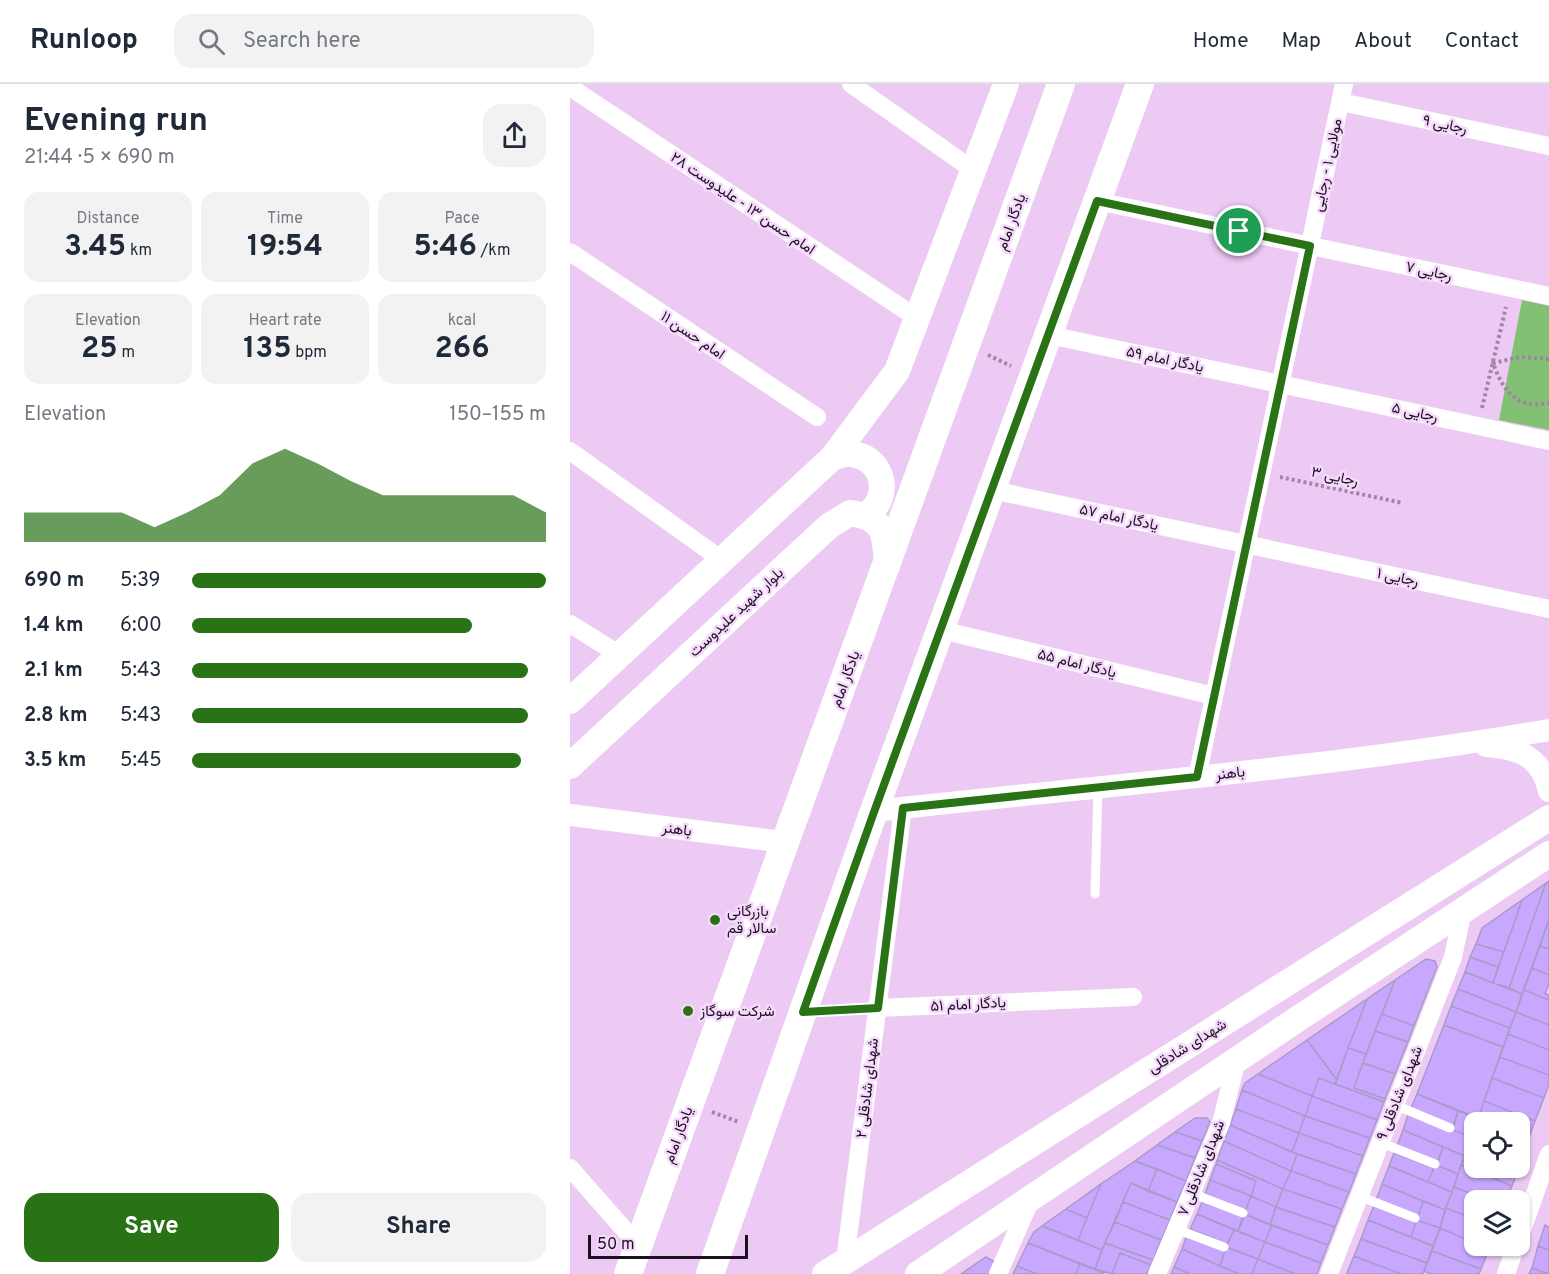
<!DOCTYPE html>
<meta charset="utf-8">
<style>
:root{--surface:#fff;--page:#f2f2f3;--text:#1f2937;--muted:#747a83;--line:#e0e1e3;--accent:#297316}
body{margin:0;font-family:Overpass,Vazirmatn,sans-serif;background:var(--page);color:var(--text);height:100vh;display:flex;flex-direction:column;font-size:22px;white-space:nowrap}
*{box-sizing:border-box;margin:0}
p{font-size:20px;color:var(--muted)}
.icon{flex:none;width:33px;height:33px;fill:none;stroke:currentColor;stroke-width:2;stroke-linecap:round;stroke-linejoin:round}
.map{position:relative;flex:1;overflow:hidden}
.side{display:flex;flex-direction:column;background:var(--surface);width:570px}
.side>*{flex:none}
.fabs{position:absolute;left:894px;top:1028px;display:grid;gap:12px}
.fabs a{display:grid;place-items:center;width:66px;height:66px;border-radius:12px;background:var(--surface);box-shadow:0 2px 4px #0004;font-size:30px}
.scale{position:absolute;left:18px;bottom:15px;width:160px;box-sizing:border-box;padding-left:6px;border:3px solid #1d1120;border-top:0;font-size:16px;line-height:21px;white-space:nowrap;color:#1d1120;-webkit-text-stroke:4px #f5dafc;paint-order:stroke}
.pin{position:absolute;display:grid;place-items:center;width:51px;height:51px;color:#fff;margin:-26px;border:3px solid #fff;border-radius:50%;box-shadow:0 2px 6px #0007}
.round{display:grid;place-items:center;flex:none;width:63px;height:63px;border-radius:18px;background:var(--page)}
.headline{display:flex;align-items:center;justify-content:space-between;height:102px;padding:0 24px}
h1{font-size:33px;font-weight:700;line-height:45px}
.figures{display:grid;grid-template-columns:repeat(3,1fr);gap:9px;height:102px;padding:6px 24px}
.figures div{display:grid;align-content:center;border-radius:15px;background:var(--page);text-align:center}
.figures b{font-size:30px;font-weight:700}
.figures small{font-size:16px;font-weight:400}
.figures p{font-size:16px}
.chart{height:168px;padding:12px 24px}
.chart p{display:flex;justify-content:space-between}
.chart svg{width:100%;height:108px;margin-top:6px;fill:var(--accent);opacity:.7}
.cta{display:flex;gap:12px;margin-top:auto;padding:12px 24px}
.cta a{flex:1;height:69px;border-radius:18px;background:var(--accent);color:#fff;font-size:24px;font-weight:700;line-height:69px;text-align:center}
.cta a+a{background:var(--page);color:var(--text)}
ul{padding:0 24px;list-style:none;font-size:20px}
li{display:grid;grid-template-columns:96px 72px 1fr;align-items:center;height:45px}
li i{height:15px;border-radius:8px;background:var(--accent)}
header{display:flex;align-items:center;gap:36px;box-sizing:border-box;height:84px;padding:0 30px;background:var(--surface);border-bottom:2px solid var(--line)}
header strong{font-size:28px}
nav{display:flex;gap:33px;margin-inline-start:auto;font-size:21px}
.search{width:420px;height:54px;background:var(--page);display:flex;align-items:center;gap:15px;box-sizing:border-box;padding:0 21px;border-radius:18px;color:var(--muted);font-size:22px}
main{display:flex;flex:1;min-height:0}
.map>svg:first-child{display:block}
.green{fill:#82c174}
.building{fill:#c7a8fe;stroke:#a99ac8;stroke-width:1.5}
.lines{fill:none;stroke-linecap:round;stroke-linejoin:round}
.path{stroke:#9f86a6;stroke-width:4;stroke-dasharray:3 3;stroke-linecap:butt}
.service{stroke:#fff;stroke-width:9}
.minor{stroke:#fff;stroke-width:18}
.tertiary{stroke:#fff;stroke-width:22}
.secondary{stroke:#fff;stroke-width:26}
.primary{stroke:#fff;stroke-width:28}
.route-casing{stroke:#fff;stroke-width:12}
.route{stroke:#297316;stroke-width:8}
.poi-dot{fill:#297316;stroke:#f5dafc;stroke-width:2}
.labels{text-anchor:middle;stroke-width:5;stroke-linejoin:round;paint-order:stroke}
.street-label{font-size:15px;fill:#1d1120;stroke:#f5dafc}
.poi-label{font-size:15px;fill:#1d1120;stroke:#f5dafc;text-anchor:start}
</style>
<header>
<strong>Runloop</strong>
<div class="search"><svg class="icon" aria-label="search" viewBox="0 0 24 24"><circle cx="10" cy="10" r="6"/><path d="M15 15l6 6"/></svg>Search here</div>
<nav><a>Home</a><a>Map</a><a>About</a><a>Contact</a></nav>
</header>
<main>
<section class="side">
<div class="headline"><div><h1>Evening run</h1><p>21:44 · 5 × 690 m</p></div><a class="round"><svg class="icon" aria-label="share" viewBox="0 0 24 24"><path d="M12 15V3M7 8l5-5 5 5M5 13v7h14v-7"/></svg></a></div>
<div class="figures">
<div><p>Distance</p><b>3.45<small> km</small></b></div>
<div><p>Time</p><b>19:54</b></div>
<div><p>Pace</p><b>5:46<small> /km</small></b></div>
</div>
<div class="figures">
<div><p>Elevation</p><b>25<small> m</small></b></div>
<div><p>Heart rate</p><b>135<small> bpm</small></b></div>
<div><p>kcal</p><b>266</b></div>
</div>
<div class="chart"><p><span>Elevation</span>150–155 m</p>
<svg viewBox="0 0 160 44" preserveAspectRatio="none"><path d="M0 44V32L10 32L20 32L30 32L40 38L50 32L60 25L70 12L80 6L90 12L100 19L110 25L120 25L130 25L140 25L150 25L160 32V44z"/></svg>
</div>
<ul>
<li><b>690 m</b>5:39<i style="width:100%"></i></li>
<li><b>1.4 km</b>6:00<i style="width:79%"></i></li>
<li><b>2.1 km</b>5:43<i style="width:95%"></i></li>
<li><b>2.8 km</b>5:43<i style="width:95%"></i></li>
<li><b>3.5 km</b>5:45<i style="width:93%"></i></li>
</ul>
<div class="cta"><a>Save</a><a>Share</a></div>
</section>
<div class="map">
<svg width="979" height="1190" viewBox="0 0 979 1190">
<rect width="100%" height="100%" fill="#eccaf4"/>
<path class="green" d="M952 216 979 222V346L929 336Z"/>
<path class="building" d="M979 797V836L952 910 939 904 976 799Z
M976 799 939 904 923 899 952 816Z
M952 816 934 868 906 860 912 844Z
M977 840 979 841V865L970 862Z
M906 860 934 868 928 883 900 873Z
M970 862 979 865V891L962 884Z
M900 873 928 883 923 899 895 888Z
M856 875 865 877 867 883 844 942 812 930 825 896Z
M962 884 979 891V900L975 910 979 911V916L954 906Z
M895 888 952 910 946 928 888 905Z
M825 896 796 970 778 964 797 915Z
M888 905 946 928 940 944 881 922Z
M954 906 979 916V941L946 928Z
M797 915 778 964 767 996 737 956Z
M881 922 940 944 933 963 874 941Z
M946 928 979 941V966L938 950Z
M812 930 844 942 838 958 805 947Z
M874 941 933 963 908 1034 847 1010Z
M805 947 838 958 825 990 793 979Z
M938 950 979 966V991L930 973Z
M737 956 767 996 765 1000 749 994 742 1012 688 990Z
M778 964 796 970 784 1004 815 1015 814 1018 765 1000Z
M930 973 979 991V1000L974 1014 922 994Z
M793 979 825 990 815 1015 784 1004Z
M688 990 742 1012 735 1032 672 1006 675 999Z
M749 994 814 1018 807 1036 742 1012Z
M922 994 974 1014 965 1037 914 1017Z
M672 1006 735 1032 729 1049 666 1025Z
M847 1010 888 1027 883 1042 841 1024Z
M742 1012 807 1036 800 1054 735 1032Z
M914 1017 965 1037 957 1059 950 1056V1038H907Z
M666 1025 729 1049 722 1068 660 1041Z
M888 1027 908 1034 907 1038H904L902 1053 883 1046Z
M838 1031 882 1048 883 1046 902 1053 895 1072 833 1046Z
M735 1032 800 1054 793 1072 729 1049Z
M625 1034H637L640 1038 632 1057 605 1048Z
M660 1041 727 1070 721 1087 654 1057Z
M904 1045V1063L899 1061Z
M833 1046 873 1063 868 1078 827 1062Z
M605 1048 632 1057 625 1074 587 1061Z
M729 1049 793 1072 786 1090 722 1068Z
M950 1056 957 1059 950 1080Z
M654 1057 721 1087 713 1105 647 1076Z
M587 1061 625 1074 616 1097 565 1077Z
M899 1061 904 1063V1083H949L942 1102 891 1081Z
M873 1063 895 1072 888 1090 866 1081Z
M824 1069 864 1084 858 1098 819 1082Z
M727 1070 786 1090 779 1108 721 1087Z
M647 1076 713 1105 706 1123 681 1112 686 1097 646 1080Z
M565 1077 587 1085 578 1107 561 1099 532 1166 508 1156 531 1100Z
M646 1080 686 1097 681 1112 640 1096Z
M866 1081 888 1090 882 1108 858 1098 864 1084Z
M891 1081 942 1102 936 1116H918L884 1103Z
M819 1082 882 1108 875 1126 812 1100Z
M587 1085 616 1097 607 1118 578 1107Z
M721 1087 779 1108 772 1125 713 1105Z
M640 1096 681 1112 676 1126 635 1110Z
M561 1099 607 1118 600 1136 553 1118Z
M531 1100 517 1134 496 1125Z
M812 1100 853 1117 848 1132 806 1116Z
M884 1103 918 1116H904V1135L876 1124Z
M713 1105 772 1125 765 1143 706 1123Z
M681 1112 706 1123 700 1141 674 1130Z
M853 1117 875 1126 870 1144 847 1136Z
M553 1118 600 1136 591 1156 545 1138Z
M632 1118 674 1133 668 1147 627 1130Z
M804 1122 846 1139 841 1153 798 1136Z
M706 1123 765 1143 758 1161 700 1141Z
M876 1124 904 1135V1159L870 1144Z
M496 1125 517 1134 508 1156 472 1142Z
M627 1130 664 1146 657 1160 620 1145Z
M674 1130 702 1141 695 1158 668 1147Z
M798 1136 863 1162 857 1179 791 1155Z
M847 1136 870 1144 863 1162 841 1153Z
M545 1138 591 1156 583 1176 535 1159Z
M702 1141 758 1161 751 1179 695 1158Z
M975 1141 979 1143V1166L968 1162Z
M472 1142 532 1166 525 1185 458 1159 464 1148Z
M870 1144 904 1159V1161L919 1165 911 1185 862 1167Z
M664 1146 695 1158 688 1175 656 1163Z
M616 1153 655 1166 650 1182 612 1165Z
M791 1155 857 1179 853 1190H831L784 1172Z
M695 1158 751 1179 747 1190H725L688 1175Z
M458 1159 510 1180 506 1190H467L447 1182Z
M535 1159 583 1176 581 1181 550 1169 542 1190 525 1185Z
M968 1162 979 1166V1190L962 1184Z
M656 1163 688 1175 682 1190H670L650 1182Z
M612 1165 650 1182 670 1190H620L604 1183Z
M862 1167 911 1185 909 1190H860L854 1187Z
M550 1169 581 1181 577 1190H542Z
M784 1172 831 1190H779L777 1189Z
M416 1173 428 1180 423 1190H391Z
M688 1175 725 1190H682Z
M510 1180 534 1189 533 1190H506Z
M447 1182 467 1190H443Z
M604 1183 620 1190H601Z
M962 1184 979 1190H959Z"/>
<g class="lines">
<path class="path" d="M418 271 441 282
M979 275 951 273 923 279C929 296 939 317 960 320 965 321 973 320 979 319
M912 324 936 223
M710 393 833 419
M258 927 289 925
M142 1028 169 1038"/>
<path class="service" d="M525 810 528 704
M825 1021 880 1044
M809 1058 865 1080
M621 1109 673 1129
M789 1112 845 1134
M606 1145 654 1163"/>
<path class="minor" d="M281 0 403 86
M0 3 347 234
M771 18 979 62
M527 117 979 212
M0 168 247 333
M479 251 979 357
M0 367 152 476
M422 406 979 525
M0 540 50 571
M371 546 644 612
M627 693 774 0
M308 924 563 913
M0 1084 68 1161
M950 1152 979 1070
M275 1177 333 724
M428 1190 461 1115
M587 1190 651 1039 667 976
M759 1190 883 873 893 826
M936 1190 946 1161"/>
<path class="tertiary" d="M916 662C949 664 972 673 979 707
M304 727C529 702 756 684 979 646
M0 731 214 758"/>
<path class="secondary" d="M263 373C269 372 276 369 282 370 305 373 318 395 309 416 307 422 301 427 297 431
M0 617 263 373 327 287 436 0
M0 682 259 442 280 429C316 434 315 450 317 482
M255 1190 979 734
M348 1190 726 936 979 770"/>
<path class="primary" d="M58 1190 491 0
M140 1190 304 727 570 0"/>
</g>
<g class="lines">
<g class="route-casing">
<path id="route" d="M527 117 740 162 627 693 333 724 308 924 233 928 304 728Z"/>
</g>
<use href="#route" class="route"/>
</g>
<g class="poi-dot">
<circle cx="145" cy="836" r="6"/>
<circle cx="118" cy="927" r="6"/>
</g>
<g class="labels">
<g class="street-label">
<text transform="translate(875 40) rotate(12)" y="5">رجایی ۹</text>
<text transform="translate(757 81) rotate(-78)" y="5">مولایی ۱ - رجایی</text>
<text transform="translate(173 119) rotate(34)" y="5">امام حسن ۱۳ - علیدوست ۲۸</text>
<text transform="translate(441 138) rotate(-70)" y="5">یادگار امام</text>
<text transform="translate(859 187) rotate(12)" y="5">رجایی ۷</text>
<text transform="translate(123 251) rotate(34)" y="5">امام حسن ۱۱</text>
<text transform="translate(595 275) rotate(12)" y="5">یادگار امام ۵۹</text>
<text transform="translate(845 328) rotate(12)" y="5">رجایی ۵</text>
<text transform="translate(765 392) rotate(12)" y="5">رجایی ۳</text>
<text transform="translate(549 433) rotate(12)" y="5">یادگار امام ۵۷</text>
<text transform="translate(828 493) rotate(12)" y="5">رجایی ۱</text>
<text transform="translate(166 528) rotate(-43)" y="5">بلوار شهید علیدوست</text>
<text transform="translate(507 579) rotate(14)" y="5">یادگار امام ۵۵</text>
<text transform="translate(275 595) rotate(-70)" y="5">یادگار امام</text>
<text transform="translate(660 689) rotate(-7)" y="5">باهنر</text>
<text transform="translate(107 745) rotate(7)" y="5">باهنر</text>
<text transform="translate(398 920) rotate(-3)" y="5">یادگار امام ۵۱</text>
<text transform="translate(617 962) rotate(-32)" y="5">شهدای شادقلی</text>
<text transform="translate(297 1004) rotate(-83)" y="5">شهدای شادقلی ۲</text>
<text transform="translate(829 1009) rotate(-68)" y="5">شهدای شادقلی ۹</text>
<text transform="translate(108 1051) rotate(-70)" y="5">یادگار امام</text>
<text transform="translate(631 1084) rotate(-68)" y="5">شهدای شادقلی ۷</text>
</g>
<g class="poi-label">
<text x="157" y="832">بازرگانی<tspan x="157" dy="17">سالار قم</tspan></text>
<text x="130" y="932">شرکت سوگاز</text>
</g>
</g>
</svg>
<div class="fabs">
<a><svg class="icon" aria-label="locate" viewBox="0 0 24 24"><circle cx="12" cy="12" r="6"/><path d="M12 2v4M12 18v4M2 12h4M18 12h4"/></svg></a>
<a><svg class="icon" aria-label="layers" viewBox="0 0 24 24"><path d="M12 4l9 5-9 5-9-5zM3 14l9 5 9-5"/></svg></a>
</div>
<div class="scale">50 m</div>
<div class="pin" style="left:669px;top:147px;background:#1e9e55"><svg class="icon" aria-label="arrive" viewBox="0 0 24 24"><path d="M6 21V4h12l-3 4 3 4H6"/></svg></div>
</div>
</main>
